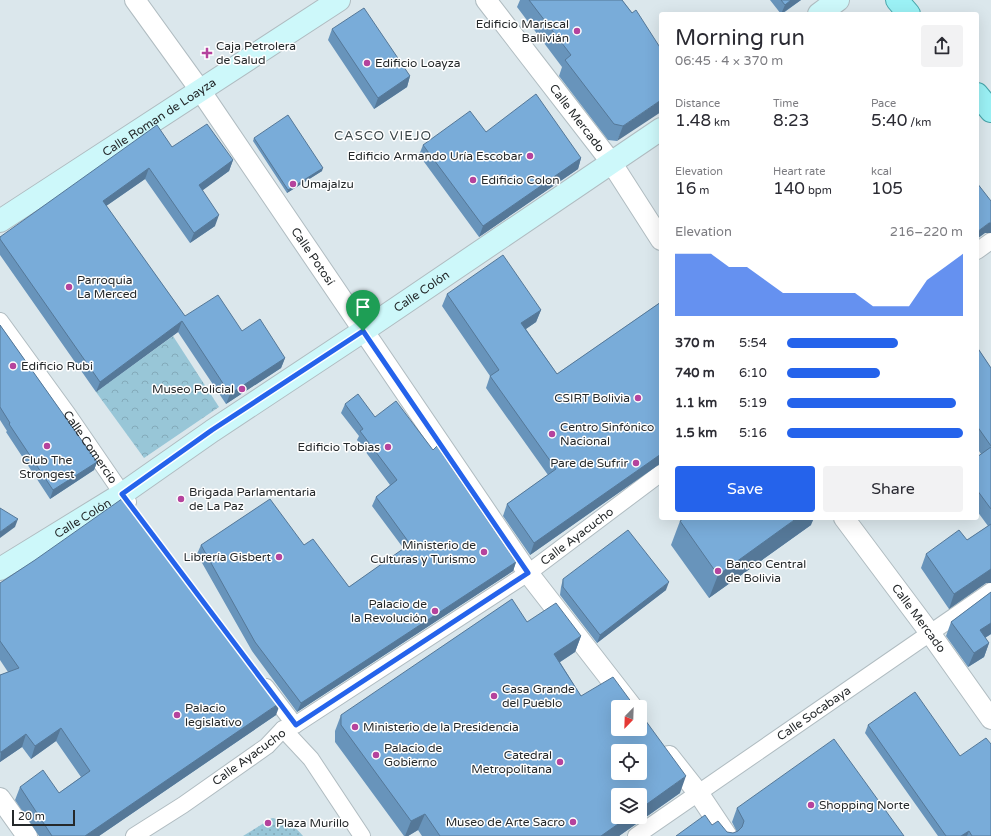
<!DOCTYPE html>
<meta charset="utf-8">
<style>
:root{--surface:#fff;--page:#f2f2f3;--text:#2b2b33;--muted:#7c7c81;--accent:#2563eb}
body{margin:0;font-family:"Varela Round",sans-serif;background:var(--page);color:var(--text);height:100vh;display:flex;flex-direction:column;font-size:15px;white-space:nowrap}
*{box-sizing:border-box;margin:0}
p{font-size:13px;color:var(--muted)}
.icon{flex:none;width:22px;height:22px;fill:none;stroke:currentColor;stroke-width:2;stroke-linecap:round;stroke-linejoin:round}
.map{position:relative;flex:1;overflow:hidden}
.sheet{position:absolute;left:659px;top:12px;width:320px;height:508px;display:flex;flex-direction:column;background:var(--surface);border-radius:4px;box-shadow:0 4px 16px #0002}
.sheet>*{flex:none}
.needle{width:26px;rotate:203deg}
.buttons{position:absolute;left:611px;top:700px;display:grid;gap:8px}
.buttons a{display:grid;place-items:center;width:36px;height:36px;border-radius:4px;background:var(--surface);box-shadow:0 4px 16px #0002;font-size:20px}
.scale{position:absolute;left:12px;bottom:10px;width:63px;box-sizing:border-box;padding-left:4px;border:2px solid #25292b;border-top:0;font-size:11px;line-height:14px;white-space:nowrap;color:#25292b;-webkit-text-stroke:3px #fff;paint-order:stroke}
.pin{position:absolute;display:grid;place-items:center;width:34px;height:34px;color:#fff;margin:-41px -17px;border-radius:50% 50% 50% 0;rotate:-45deg;box-shadow:0 0 4px #0007}
.pin .icon{rotate:45deg}
.round{display:grid;place-items:center;flex:none;width:42px;height:42px;border-radius:4px;background:var(--page)}
.headline{display:flex;align-items:center;justify-content:space-between;height:68px;padding:0 16px}
h1{font-size:22px;font-weight:600;line-height:30px}
.stats{display:grid;grid-template-columns:repeat(3,1fr);gap:6px;height:68px;padding:4px 16px}
.stats div{display:grid;align-content:center}
.stats b{font-size:17px;font-weight:600}
.stats small{font-size:11px;font-weight:400}
.stats p{font-size:11px}
.chart{height:112px;padding:8px 16px}
.chart p{display:flex;justify-content:space-between}
.chart svg{width:100%;height:72px;margin-top:4px;fill:var(--accent);opacity:.7}
.button{display:flex;gap:8px;margin-top:auto;padding:8px 16px}
.button a{flex:1;height:46px;border-radius:4px;background:var(--accent);color:#fff;font-size:16px;font-weight:600;line-height:46px;text-align:center}
.button a+a{background:var(--page);color:var(--text)}
ul{padding:0 16px;list-style:none;font-size:13px}
li{display:grid;grid-template-columns:64px 48px 1fr;align-items:center;height:30px}
li i{height:10px;border-radius:5px;background:var(--accent)}
.map>svg:first-child{display:block}
.grass{fill:url(#grass-dots)}
.park{fill:url(#park-crowns)}
.lines{fill:none;stroke-linecap:round;stroke-linejoin:round}
.minor-casing{stroke:#b0bcc1;stroke-width:18}
.tertiary-casing{stroke:#b0bcc1;stroke-width:22}
.secondary-casing{stroke:#b0bcc1;stroke-width:24}
.primary-casing{stroke:#47a5aa;stroke-width:24}
.minor{stroke:#fff;stroke-width:16}
.tertiary{stroke:#fff;stroke-width:20}
.secondary{stroke:#cdf8fa;stroke-width:22}
.primary{stroke:#9bf1f5;stroke-width:22}
.wall{fill:#6894bb}
.shaded-wall{fill:#557898}
.building{fill:#79acd9;stroke:#557898;fill-rule:evenodd}
.route-casing{stroke:#fff;stroke-width:8}
.route{stroke:#2563eb;stroke-width:5}
.poi-dot{fill:#b5439d;stroke:#fff;stroke-width:1.5}
.labels{text-anchor:middle;stroke-width:3;stroke-linejoin:round;paint-order:stroke}
.poi-label{font-size:12px;fill:#25292b;stroke:#fff;text-anchor:start}
.street-label{font-size:12px;fill:#25292b;stroke:#fff}
.neighbourhood-label{font-size:13px;letter-spacing:1px;fill:#384245;stroke:#fff}
</style>
<div class="map">
<svg width="991" height="836" viewBox="0 0 991 836">
<defs>
<pattern id="grass-dots" width="8" height="8" patternUnits="userSpaceOnUse"><rect width="8" height="8" fill="#98c6d7"/><path d="M2 2h.1M6 6h.1" fill="none" stroke="#83aab9" stroke-width="1.8" stroke-linecap="round"/></pattern>
<pattern id="park-crowns" width="20" height="18" patternUnits="userSpaceOnUse"><rect width="20" height="18" fill="#98c6d7"/><path d="M2 6a3 3 0 1 1 6 0M12 15a3 3 0 1 1 6 0" fill="none" stroke="#83aab9"/></pattern>
</defs>
<rect width="100%" height="100%" fill="#dbe7ec"/>
<path class="grass" d="M272 818C287 821 294 825 303 836H243Z"/>
<path class="park" d="M173 336 219 407 144 458 96 392Z"/>
<g class="lines">
<g class="minor-casing">
<g id="minor">
<path d="M977 251 991 241"/>
<path id="s1" d="M0 321 69 416 128 502"/>
<path d="M266 687 295 725"/>
<path d="M283 729 311 759 362 836"/>
<path id="s2" d="M134 836 183 805 267 746 283 729 295 725 528 573 661 473"/>
<path id="s3" d="M636 836 991 591"/>
</g>
</g>
<g class="tertiary-casing">
<g id="tertiary">
<path id="s4" d="M135 0 200 90 528 573 632 707"/>
<path id="s5" d="M486 0 611 162 661 240"/>
<path id="s6" d="M844 518 930 633 991 719"/>
<path d="M669 756 699 794 727 836"/>
<path d="M0 798 27 836"/>
</g>
</g>
<g class="secondary-casing">
<g id="secondary">
<path d="M819 14 838 0"/>
<path id="s7" d="M0 221 339 0"/>
<path id="s8" d="M0 569 122 494 212 431 363 331 661 129"/>
</g>
</g>
<g class="primary-casing">
<path id="primary" d="M897 0 909 14
M977 94 991 111"/>
</g>
<use href="#minor" class="minor"/>
<use href="#tertiary" class="tertiary"/>
<use href="#secondary" class="secondary"/>
<use href="#primary" class="primary"/>
</g>
<path class="wall" d="M520 0H622L661 49 617 141 608 140 559 76 562 67 517 7Z
M770 0H801L782 14H781Z
M332 29 410 76 407 87 374 109 328 40Z
M486 132 581 158 578 169 479 237 419 155 423 145Z
M254 138 322 171 287 193 253 141Z
M172 147 233 160 229 171 202 190 215 226 190 243 145 179 106 206 185 316 242 331 285 358 281 368 226 404 178 332 96 392 0 255V237Z
M447 294 541 310 536 322 526 329 557 374 661 302V463L530 555 503 516 507 504 548 475 486 388 490 376 442 306Z
M0 325 97 462 94 470 50 499 6 432 7 431 0 420Z
M977 347 991 368V583H986L949 609 921 568 926 554 967 540 988 526 977 511V457L981 454 977 448Z
M345 404 375 417 516 562 513 571 297 712 252 651 197 554 201 545H304L349 587 404 549 372 506 376 497 390 485 357 440 359 436 341 413Z
M680 521 811 525 709 598 671 545Z
M563 579 666 590 597 643 560 595 561 587Z
M0 583 276 715 99 836H39L15 800 20 787 59 793 81 777 56 741 31 759 22 747 0 762V675L8 672 0 660Z
M991 592V634L985 638 989 643 984 657 968 667 946 636 951 622Z
M527 622 581 636 575 652 560 662 581 696 680 793 619 836H422L418 830 408 836H404L335 742V731L341 715Z
M868 725 960 756 991 836H938L865 733Z
M737 808 904 836H676L712 825 727 832 733 833 737 832 732 822Z"/>
<path class="shaded-wall" d="M791 0H801L781 14 785 5Z
M410 76 407 87 374 109 378 98Z
M661 100V112L617 141 623 126Z
M581 158 578 169 479 237 483 226Z
M233 160 229 171 195 196 199 185Z
M149 168 145 179 99 211 103 201Z
M323 168 322 171 287 193 288 190Z
M219 215 215 226 190 243 194 233Z
M989 223H991V233H985L977 239V232Z
M541 310 536 322 517 335 521 323Z
M182 321 178 332 96 392 100 382Z
M285 358 281 368 226 404 230 394Z
M661 454V463L530 555 534 543Z
M97 462 94 470 50 499 53 490Z
M797 518H814L811 525 709 598 718 575Z
M18 519 15 527 0 538V532Z
M516 562 513 571 297 712 301 703Z
M991 569V583H986L949 609 954 594Z
M669 582 666 590 597 643 600 635Z
M991 623V634L975 644 980 630Z
M581 636 575 652 548 670 554 654Z
M989 643 984 657 968 667 974 653Z
M281 702 276 715 99 836H85Z
M61 728 56 741 31 759 35 746Z
M26 734 22 747 0 762 1 752Z
M686 776 680 793 619 836H601L628 817H640V809Z
M425 814 418 830 408 836H405L411 821Z
M969 831 967 836H961Z"/>
<path class="building" d="M529 0H622L632 13 636 10 661 49V100L623 126 614 124 565 60 571 55Z
M781 0H791L785 5Z
M364 8 410 76 378 98 332 29Z
M536 94 581 158 483 226 423 145 470 111 486 132Z
M288 115 323 168 288 190 254 138Z
M207 124 233 160 199 185 219 215 194 233 149 168 103 201 185 316 218 295 242 331 260 319 285 358 230 394 182 321 100 382 0 239V237L157 125 172 147Z
M977 183 991 201V223H989L977 232Z
M503 255 541 310 521 323 557 374 661 302V454L534 543 507 504 556 469 490 376 499 370 447 294Z
M0 325 97 462 53 490 9 424 10 423 0 407Z
M977 347 991 368V446L977 426Z
M358 394 375 417 396 401 433 450 437 446 516 562 301 703 255 642 201 545 270 499 304 545 313 539 349 587 410 544 376 497 397 480 360 431 363 429 345 404Z
M991 447V509L977 490V457Z
M126 496 281 702 85 836H52L20 787 43 770 59 793 90 771 61 728 35 746 26 734 1 752H0V675L19 668 0 641V583L35 560Z
M0 508 18 519 0 532Z
M685 518H797L718 575 680 521Z
M991 524V569L954 594 926 554 959 530 967 540Z
M628 530 669 582 600 635 563 587V579Z
M991 592V623L980 630 989 643 974 653 951 622Z
M512 599 527 622 556 603 581 636 554 654 581 696 613 677 635 707H618V729H640V713L686 776 640 809V795H618V817H628L601 836H440L425 814 411 821 341 725V715ZM618 751H640V773H618Z
M915 692 960 756 986 738 991 744V836H972L969 831 961 836H946L868 725Z
M834 739 904 836H676L705 815 712 825 718 821 727 832 733 833 738 831 742 827 744 821 737 808Z"/>
<g class="lines">
<g class="route-casing">
<path id="route" d="M363 331 528 573 296 725 122 494 212 430Z"/>
</g>
<use href="#route" class="route"/>
</g>
<g class="poi-dot">
<circle cx="577" cy="31" r="4"/>
<path d="M205 47h4v4h4v4h-4v4h-4v-4h-4v-4h4z"/>
<circle cx="367" cy="63" r="4"/>
<circle cx="530" cy="156" r="4"/>
<circle cx="473" cy="180" r="4"/>
<circle cx="293" cy="184" r="4"/>
<circle cx="69" cy="287" r="4"/>
<circle cx="13" cy="366" r="4"/>
<circle cx="242" cy="389" r="4"/>
<circle cx="638" cy="398" r="4"/>
<circle cx="552" cy="434" r="4"/>
<circle cx="47" cy="446" r="4"/>
<circle cx="388" cy="447" r="4"/>
<circle cx="636" cy="463" r="4"/>
<circle cx="181" cy="499" r="4"/>
<circle cx="484" cy="552" r="4"/>
<circle cx="279" cy="557" r="4"/>
<circle cx="718" cy="571" r="4"/>
<circle cx="435" cy="611" r="4"/>
<circle cx="494" cy="696" r="4"/>
<circle cx="177" cy="715" r="4"/>
<circle cx="355" cy="727" r="4"/>
<circle cx="376" cy="755" r="4"/>
<circle cx="560" cy="762" r="4"/>
<circle cx="811" cy="805" r="4"/>
<circle cx="573" cy="822" r="4"/>
<circle cx="268" cy="823" r="4"/>
</g>
<g class="labels">
<g class="poi-label">
<text x="569" y="28" text-anchor="end">Edificio Mariscal<tspan x="569" dy="14">Ballivián</tspan></text>
<text x="216" y="50">Caja Petrolera<tspan x="216" dy="14">de Salud</tspan></text>
<text x="375" y="67">Edificio Loayza</text>
<text x="522" y="160" text-anchor="end">Edificio Armando Uría Escobar</text>
<text x="481" y="184">Edificio Colon</text>
<text x="301" y="188">Umajalzu</text>
<text x="77" y="284">Parroquia<tspan x="77" dy="14">La Merced</tspan></text>
<text x="21" y="370">Edificio Rubi</text>
<text x="234" y="393" text-anchor="end">Museo Policial</text>
<text x="630" y="402" text-anchor="end">CSIRT Bolivia</text>
<text x="560" y="431">Centro Sinfónico<tspan x="560" dy="14">Nacional</tspan></text>
<text x="380" y="451" text-anchor="end">Edificio Tobias</text>
<text x="47" y="464" text-anchor="middle">Club The<tspan x="47" dy="14">Strongest</tspan></text>
<text x="628" y="467" text-anchor="end">Pare de Sufrir</text>
<text x="189" y="496">Brigada Parlamentaria<tspan x="189" dy="14">de La Paz</tspan></text>
<text x="476" y="549" text-anchor="end">Ministerio de<tspan x="476" dy="14">Culturas y Turismo</tspan></text>
<text x="271" y="561" text-anchor="end">Librería Gisbert</text>
<text x="726" y="568">Banco Central<tspan x="726" dy="14">de Bolivia</tspan></text>
<text x="427" y="608" text-anchor="end">Palacio de<tspan x="427" dy="14">la Revolución</tspan></text>
<text x="502" y="693">Casa Grande<tspan x="502" dy="14">del Pueblo</tspan></text>
<text x="185" y="712">Palacio<tspan x="185" dy="14">legislativo</tspan></text>
<text x="363" y="731">Ministerio de la Presidencia</text>
<text x="384" y="752">Palacio de<tspan x="384" dy="14">Gobierno</tspan></text>
<text x="552" y="759" text-anchor="end">Catedral<tspan x="552" dy="14">Metropolitana</tspan></text>
<text x="819" y="809">Shopping Norte</text>
<text x="565" y="826" text-anchor="end">Museo de Arte Sacro</text>
<text x="276" y="827">Plaza Murillo</text>
</g>
<g class="street-label">
<text dy="4" stroke="none"><textPath href="#s7" startOffset="190">Calle Roman de Loayza</textPath></text>
<text dy="4" stroke="none"><textPath href="#s5" startOffset="149">Calle Mercado</textPath></text>
<text dy="4" stroke="none"><textPath href="#s4" startOffset="312">Calle Potosí</textPath></text>
<text dy="4" stroke="none"><textPath href="#s8" startOffset="505">Calle Colón</textPath></text>
<text dy="4" stroke="none"><textPath href="#s1" startOffset="155">Calle Comercio</textPath></text>
<text dy="4" stroke="none"><textPath href="#s8" startOffset="97">Calle Colón</textPath></text>
<text dy="4" stroke="none"><textPath href="#s2" startOffset="536">Calle Ayacucho</textPath></text>
<text dy="4" stroke="none"><textPath href="#s6" startOffset="125">Calle Mercado</textPath></text>
<text dy="4" stroke="none"><textPath href="#s3" startOffset="216">Calle Socabaya</textPath></text>
<text transform="translate(249 757) rotate(-36)" y="4">Calle Ayacucho</text>
</g>
<g class="neighbourhood-label">
<text x="383" y="140">CASCO VIEJO</text>
</g>
</g>
</svg>
<div class="buttons">
<a><svg class="needle" viewBox="-14 -14 28 28"><path d="M0-13l5 13h-10z" fill="#e53935"/><path d="M0 13l5-13h-10z" fill="#7c7c81"/></svg></a>
<a><svg class="icon" aria-label="locate" viewBox="0 0 24 24"><circle cx="12" cy="12" r="6"/><path d="M12 2v4M12 18v4M2 12h4M18 12h4"/></svg></a>
<a><svg class="icon" aria-label="layers" viewBox="0 0 24 24"><path d="M12 4l9 5-9 5-9-5zM3 14l9 5 9-5"/></svg></a>
</div>
<div class="scale">20 m</div>
<div class="pin" style="left:363px;top:331px;background:#1e9e55"><svg class="icon" aria-label="arrive" viewBox="0 0 24 24"><path d="M6 21V4h12l-3 4 3 4H6"/></svg></div>
<section class="sheet">
<div class="headline"><div><h1>Morning run</h1><p>06:45 · 4 × 370 m</p></div><a class="round"><svg class="icon" aria-label="share" viewBox="0 0 24 24"><path d="M12 15V3M7 8l5-5 5 5M5 13v7h14v-7"/></svg></a></div>
<div class="stats">
<div><p>Distance</p><b>1.48<small> km</small></b></div>
<div><p>Time</p><b>8:23</b></div>
<div><p>Pace</p><b>5:40<small> /km</small></b></div>
</div>
<div class="stats">
<div><p>Elevation</p><b>16<small> m</small></b></div>
<div><p>Heart rate</p><b>140<small> bpm</small></b></div>
<div><p>kcal</p><b>105</b></div>
</div>
<div class="chart"><p><span>Elevation</span>216–220 m</p>
<svg viewBox="0 0 160 44" preserveAspectRatio="none"><path d="M0 44V6L10 6L20 6L30 14L40 14L50 22L60 30L70 30L80 30L90 30L100 30L110 38L120 38L130 38L140 22L150 14L160 6V44z"/></svg>
</div>
<ul>
<li><b>370 m</b>5:54<i style="width:63%"></i></li>
<li><b>740 m</b>6:10<i style="width:53%"></i></li>
<li><b>1.1 km</b>5:19<i style="width:96%"></i></li>
<li><b>1.5 km</b>5:16<i style="width:100%"></i></li>
</ul>
<div class="button"><a>Save</a><a>Share</a></div>
</section>
</div>
